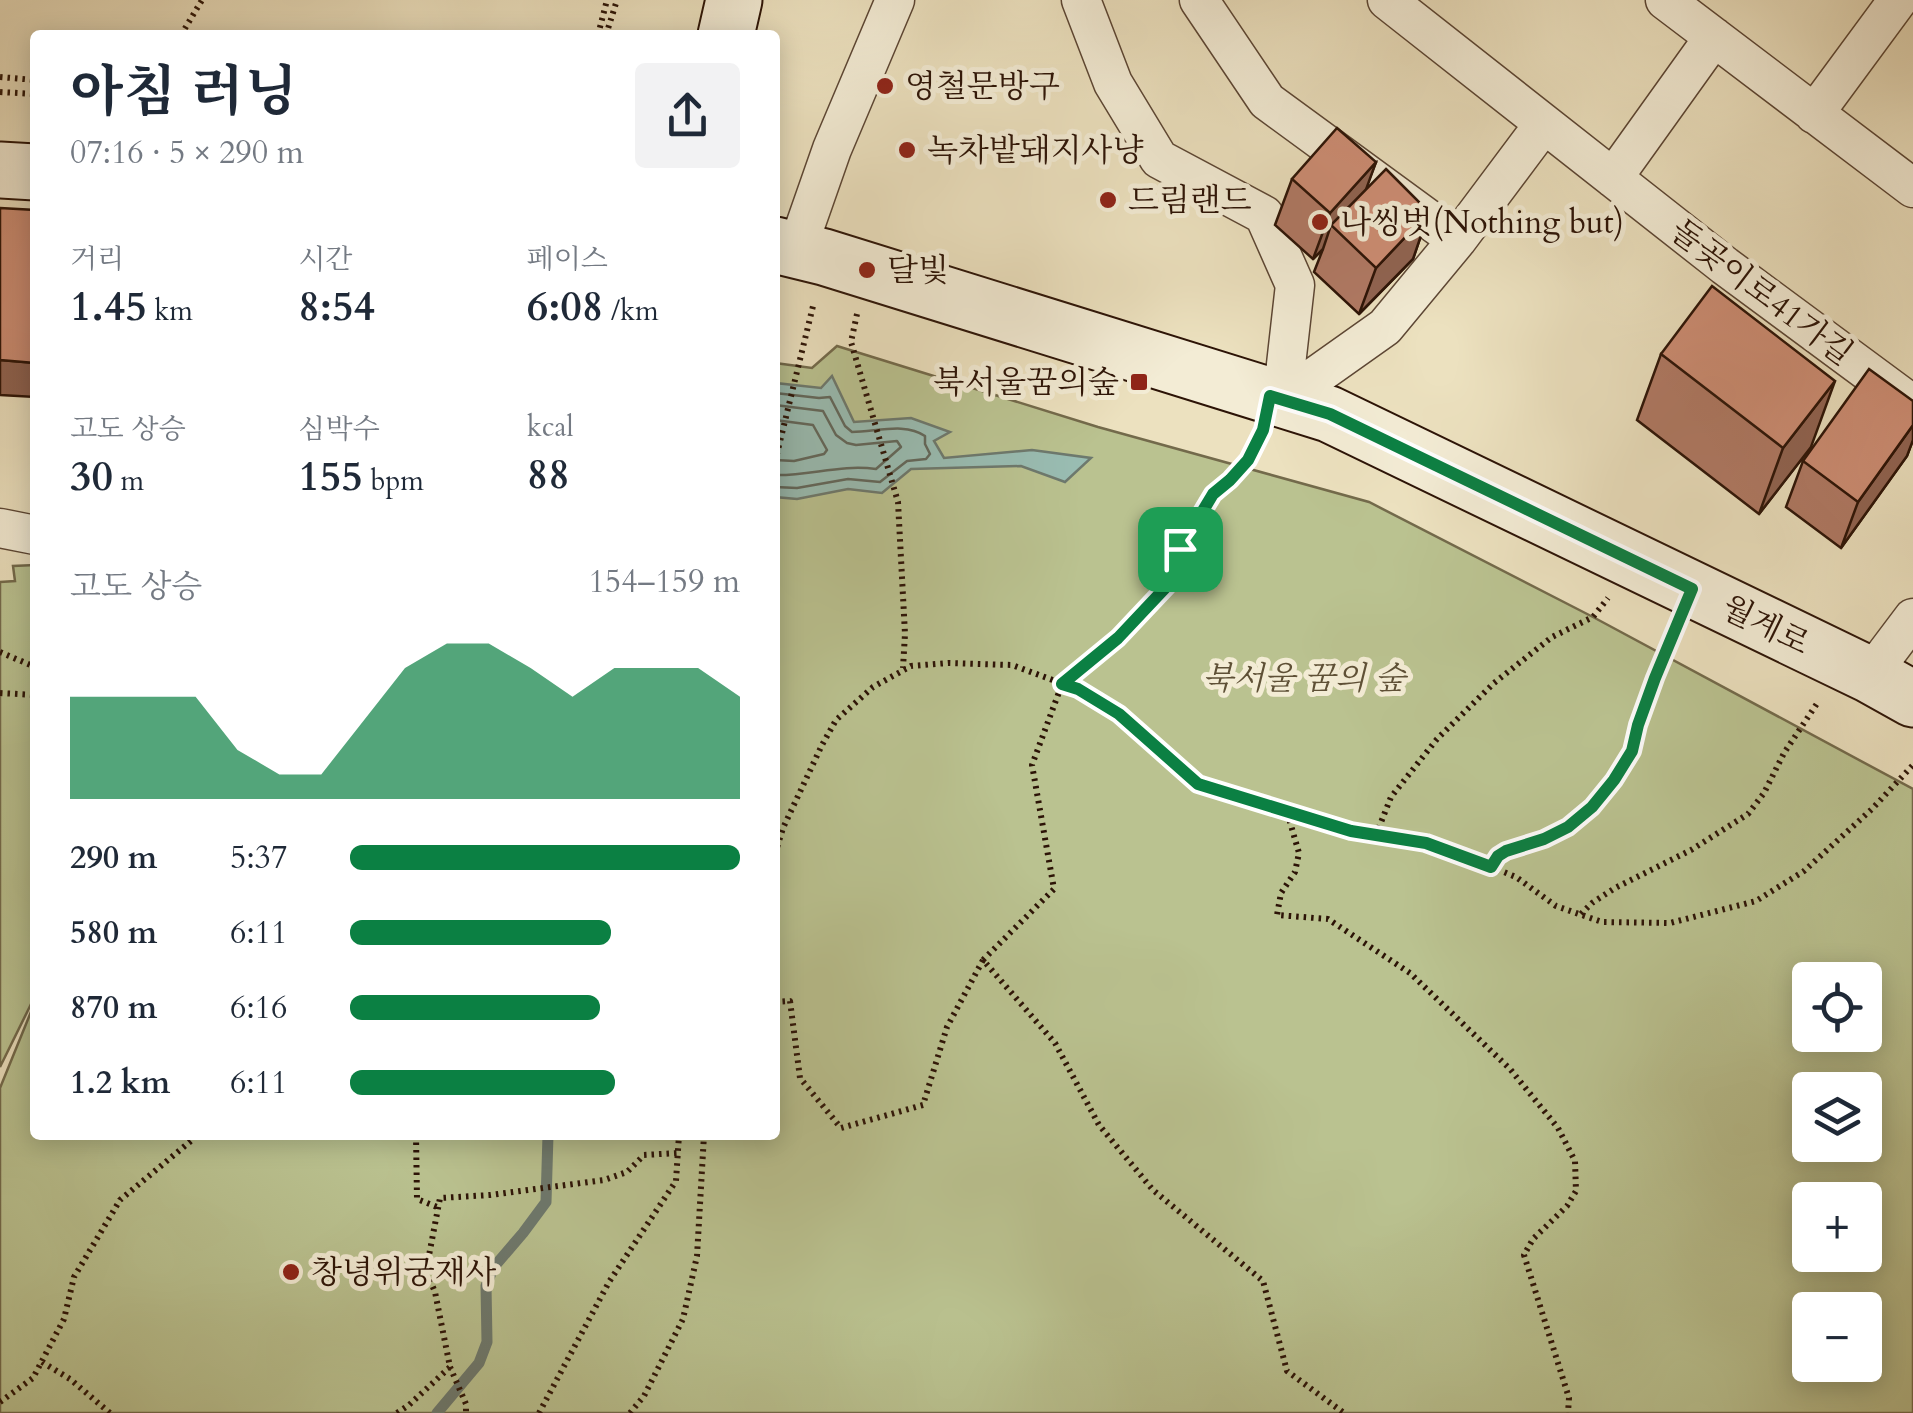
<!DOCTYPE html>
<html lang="ko">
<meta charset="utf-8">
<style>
:root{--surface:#fff;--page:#f2f2f3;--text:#1f2937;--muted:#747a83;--accent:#0b8043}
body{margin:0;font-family:Cardo,"Noto Serif KR",serif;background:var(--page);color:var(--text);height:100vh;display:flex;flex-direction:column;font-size:38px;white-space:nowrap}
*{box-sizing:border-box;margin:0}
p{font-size:32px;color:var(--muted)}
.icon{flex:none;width:55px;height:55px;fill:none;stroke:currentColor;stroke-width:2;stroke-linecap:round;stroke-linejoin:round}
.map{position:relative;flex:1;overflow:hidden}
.details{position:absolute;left:30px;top:30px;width:750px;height:1110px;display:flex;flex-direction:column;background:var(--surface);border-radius:10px;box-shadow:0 5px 25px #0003}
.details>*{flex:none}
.fabs{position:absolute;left:1792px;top:962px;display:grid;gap:20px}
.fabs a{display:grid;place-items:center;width:90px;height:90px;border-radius:10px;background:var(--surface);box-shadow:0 5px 25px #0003;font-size:50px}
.pin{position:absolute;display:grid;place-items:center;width:85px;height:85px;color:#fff;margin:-42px;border-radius:20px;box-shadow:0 5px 15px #0006}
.round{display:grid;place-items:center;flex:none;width:105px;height:105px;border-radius:10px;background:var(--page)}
.overview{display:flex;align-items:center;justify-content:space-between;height:170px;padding:0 40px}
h1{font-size:55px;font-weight:700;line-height:75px}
.figures{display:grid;grid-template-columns:repeat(3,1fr);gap:15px;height:170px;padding:10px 40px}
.figures div{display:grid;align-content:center}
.figures b{font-size:42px;font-weight:700}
.figures small{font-size:28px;font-weight:400}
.figures p{font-size:28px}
.chart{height:280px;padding:20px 40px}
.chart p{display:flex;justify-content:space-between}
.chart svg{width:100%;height:180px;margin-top:10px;fill:var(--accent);opacity:.7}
ul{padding:0 40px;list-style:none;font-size:32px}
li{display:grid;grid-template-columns:160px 120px 1fr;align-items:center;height:75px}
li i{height:25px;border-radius:12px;background:var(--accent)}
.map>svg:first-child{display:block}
.green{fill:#bac290;stroke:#736a4b;stroke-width:2.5;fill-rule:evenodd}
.water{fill:#99bdb3;stroke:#6d796e;stroke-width:2.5}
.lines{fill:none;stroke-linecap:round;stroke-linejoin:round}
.shore{stroke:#62685c;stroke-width:2.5}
.stream{stroke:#6d796e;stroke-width:11}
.street-casing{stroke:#5c4634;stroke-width:41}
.secondary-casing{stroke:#2c1306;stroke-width:59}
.path{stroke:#2c1306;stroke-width:6;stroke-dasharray:2.5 5;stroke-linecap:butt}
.street{stroke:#f3ecd5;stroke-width:38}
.secondary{stroke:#f3ecd5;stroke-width:55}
.wall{fill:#b07964;stroke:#2c1306;stroke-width:2.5}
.shaded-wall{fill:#906351;stroke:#2c1306;stroke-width:2.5}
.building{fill:#cd8d74;stroke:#2c1306;stroke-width:2.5}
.route-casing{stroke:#fff;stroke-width:20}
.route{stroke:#0b8043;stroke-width:12}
.poi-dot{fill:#8f2418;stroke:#f3ecd5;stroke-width:4}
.labels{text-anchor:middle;stroke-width:10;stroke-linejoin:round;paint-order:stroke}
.poi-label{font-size:32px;fill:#2c1306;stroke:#f3ecd5;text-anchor:start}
.street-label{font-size:32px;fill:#2c1306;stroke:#f3ecd5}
.park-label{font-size:32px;font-style:italic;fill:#5e5036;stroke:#f3ecd5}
</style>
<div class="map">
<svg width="1913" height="1413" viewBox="0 0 1913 1413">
<rect width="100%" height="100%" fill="#ece1bf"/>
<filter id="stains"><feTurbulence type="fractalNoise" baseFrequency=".002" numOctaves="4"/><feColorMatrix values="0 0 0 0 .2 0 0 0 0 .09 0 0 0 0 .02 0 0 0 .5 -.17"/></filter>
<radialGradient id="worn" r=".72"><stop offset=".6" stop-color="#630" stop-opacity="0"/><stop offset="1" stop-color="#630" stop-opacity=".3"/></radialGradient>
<path class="green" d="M837 346 1098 427 1369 502 1593 617 1913 789V1413H0V1088L35 1002V1135H775V363L812 368ZM1810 980H1865V1035H1810ZM1810 1090H1865V1145H1810ZM1810 1200H1865V1255H1810ZM1810 1310H1865V1365H1810Z
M35 565V996L0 1067V582L15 581 13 566Z"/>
<path class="water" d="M832 376 854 422 911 418 950 432 934 441 944 458 1032 450 1091 458 1065 482 1021 466 911 469 882 493 848 489 797 499 775 497V383L821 388Z"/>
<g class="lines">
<path class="shore" d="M775 393 819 398 830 397 845 426 852 432C876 432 905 422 925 436V444L930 454 926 459 907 461 880 482 848 479 797 488 775 487
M775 405 823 411 836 435 847 443 856 445 897 441 901 447 876 469C841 464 809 476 775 475
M775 420 813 425 827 450 824 454 794 461 775 460"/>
<path class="stream" d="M437 1413 479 1363 487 1342 486 1286 493 1268 523 1233 546 1202 548 1135"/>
<g class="street-casing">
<path id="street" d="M1081 0 1113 83 1159 159 1264 215 1295 285 1282 400
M1199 0 1267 101 1457 240
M1387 0 1725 266 1913 405
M1665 0 1913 188
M1814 114 1898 0
M1613 178 1714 37
M797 249 832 149 895 0
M1282 400 1385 327 1457 240 1543 125
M0 528 35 535
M1870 675 1913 618"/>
</g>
<g class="secondary-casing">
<path id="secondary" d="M726 35 734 0
M0 170 35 172
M775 245 824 257 1329 414 1870 675 1913 699"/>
</g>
<path class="path" d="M181 35 202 0
M598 35 607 0
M606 35 617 0
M0 77 35 80
M0 92 35 94
M857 314 851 342 898 502 905 634 903 668
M775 462 814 302
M0 652 35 667
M0 693 35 695
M1290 813V822L1299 853 1295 872 1281 893 1277 915 1328 919 1410 973 1510 1069 1558 1128 1575 1161 1576 1191 1567 1206 1533 1239 1524 1255 1569 1398 1568 1413
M1376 835 1391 797 1437 739 1494 683 1552 637 1593 617 1608 598
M775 854 783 828 822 745 836 720 873 687 911 666 948 663 1012 665 1077 689 1119 714 1198 783 1351 831 1427 843 1462 855 1516 877 1556 906 1602 922 1670 923 1756 901 1804 871 1872 809 1913 765
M1491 867 1498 856 1506 851 1544 839 1568 827 1592 807 1615 780 1632 751 1638 725 1674 629
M1581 914 1592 903 1615 888 1691 850 1748 814 1764 793 1784 753 1818 702
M983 960 1054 889 1032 765 1062 684 1118 638 1167 586 1180 549 1195 523 1213 494 1231 480 1248 460 1258 440
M775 1002 790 1001 800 1078 841 1128 923 1105 947 1027 983 960 1055 1043 1099 1125 1153 1190 1263 1281 1287 1371 1344 1413
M416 1135 417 1199 437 1207
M42 1362 70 1379 110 1413
M450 1367 466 1404V1413
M0 1402 33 1378 64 1319 74 1277 120 1200 198 1135
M397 1413 409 1405 450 1367 435 1292 426 1271 440 1198 490 1195 604 1180 627 1172 644 1155 678 1153
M539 1413 609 1282 676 1181 679 1135
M630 1413 644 1396 683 1319 697 1256 704 1135"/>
<use href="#street" class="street"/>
<use href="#secondary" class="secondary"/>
</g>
<path class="wall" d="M1376 162 1365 190 1429 212 1413 259 1359 314 1314 272 1323 249 1313 259 1275 225 1292 179Z
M1661 354 1811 447 1759 514 1637 420Z
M1913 401V440L1907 456 1841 548 1786 507 1803 461Z"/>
<path class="shaded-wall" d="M1376 162 1359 209 1331 225 1323 249 1313 259 1330 213Z
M1429 212 1413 259 1359 314 1376 268Z
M0 360 35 363V397L0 395Z
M1835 381 1811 447 1759 514 1783 448Z
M1913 425V440L1907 456 1841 548 1858 502Z"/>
<path class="building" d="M1337 128 1376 162 1330 213 1292 179Z
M1386 169 1429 212 1376 268 1331 225Z
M0 208 35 210V363L0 360Z
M1712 286 1835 381 1783 448 1661 354Z
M1869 369 1913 401V425L1858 502 1803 461Z"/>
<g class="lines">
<g class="route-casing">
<path id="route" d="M1270 396 1330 414 1692 589 1655 678 1638 725 1632 751 1614 780 1592 807 1568 827 1544 839 1506 851 1498 856 1491 867 1426 843 1351 831 1198 784 1119 714 1078 689 1062 684 1118 638 1167 586 1180 549 1213 494 1230 480 1248 460 1263 430Z"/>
</g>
<use href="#route" class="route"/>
</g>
<g class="poi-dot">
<circle cx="885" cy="86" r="10"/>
<circle cx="907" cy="150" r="10"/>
<circle cx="1108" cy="200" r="10"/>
<circle cx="1320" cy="222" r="10"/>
<circle cx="867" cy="270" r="10"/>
<rect x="1129" y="372" width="20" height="20" rx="5"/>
<circle cx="291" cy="1272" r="10"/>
</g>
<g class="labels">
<g class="poi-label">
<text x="905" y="97">영철문방구</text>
<text x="927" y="161">녹차밭돼지사냥</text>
<text x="1128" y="211">드림랜드</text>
<text x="1340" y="233">나씽벗(Nothing but)</text>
<text x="887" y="281">달빛</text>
<text x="1119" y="393" text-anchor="end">북서울꿈의숲</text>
<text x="311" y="1283">창녕위궁재사</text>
</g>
<g class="street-label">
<text transform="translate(1762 292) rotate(37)" y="11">돌곶이로41가길</text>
<text transform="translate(1766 625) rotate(26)" y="11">월계로</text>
</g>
<g class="park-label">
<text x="1304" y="689">북서울 꿈의 숲</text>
</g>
</g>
<rect width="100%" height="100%" filter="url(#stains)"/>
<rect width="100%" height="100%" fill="url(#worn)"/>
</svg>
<div class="fabs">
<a><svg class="icon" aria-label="locate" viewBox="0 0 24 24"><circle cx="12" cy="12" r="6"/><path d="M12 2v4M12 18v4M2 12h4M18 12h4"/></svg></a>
<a><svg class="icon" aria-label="layers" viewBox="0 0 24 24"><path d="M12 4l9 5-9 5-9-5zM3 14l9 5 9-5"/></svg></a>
<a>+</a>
<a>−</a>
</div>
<div class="pin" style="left:1180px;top:549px;background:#1e9e55"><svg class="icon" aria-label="arrive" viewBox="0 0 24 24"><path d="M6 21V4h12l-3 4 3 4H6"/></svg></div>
<section class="details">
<div class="overview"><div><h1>아침 러닝</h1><p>07:16 · 5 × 290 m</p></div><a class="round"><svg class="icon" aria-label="share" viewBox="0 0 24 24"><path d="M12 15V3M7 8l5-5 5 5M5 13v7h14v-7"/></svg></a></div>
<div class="figures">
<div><p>거리</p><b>1.45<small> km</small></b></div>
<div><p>시간</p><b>8:54</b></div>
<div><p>페이스</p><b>6:08<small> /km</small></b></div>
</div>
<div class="figures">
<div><p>고도 상승</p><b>30<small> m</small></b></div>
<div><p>심박수</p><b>155<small> bpm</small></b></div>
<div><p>kcal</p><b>88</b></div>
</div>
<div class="chart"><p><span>고도 상승</span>154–159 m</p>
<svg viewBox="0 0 160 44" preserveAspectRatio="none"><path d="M0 44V19L10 19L20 19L30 19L40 32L50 38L60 38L70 25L80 12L90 6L100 6L110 12L120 19L130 12L140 12L150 12L160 19V44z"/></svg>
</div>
<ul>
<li><b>290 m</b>5:37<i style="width:100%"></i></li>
<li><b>580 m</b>6:11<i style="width:67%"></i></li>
<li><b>870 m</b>6:16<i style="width:64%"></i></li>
<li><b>1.2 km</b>6:11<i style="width:68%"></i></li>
</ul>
</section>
</div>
